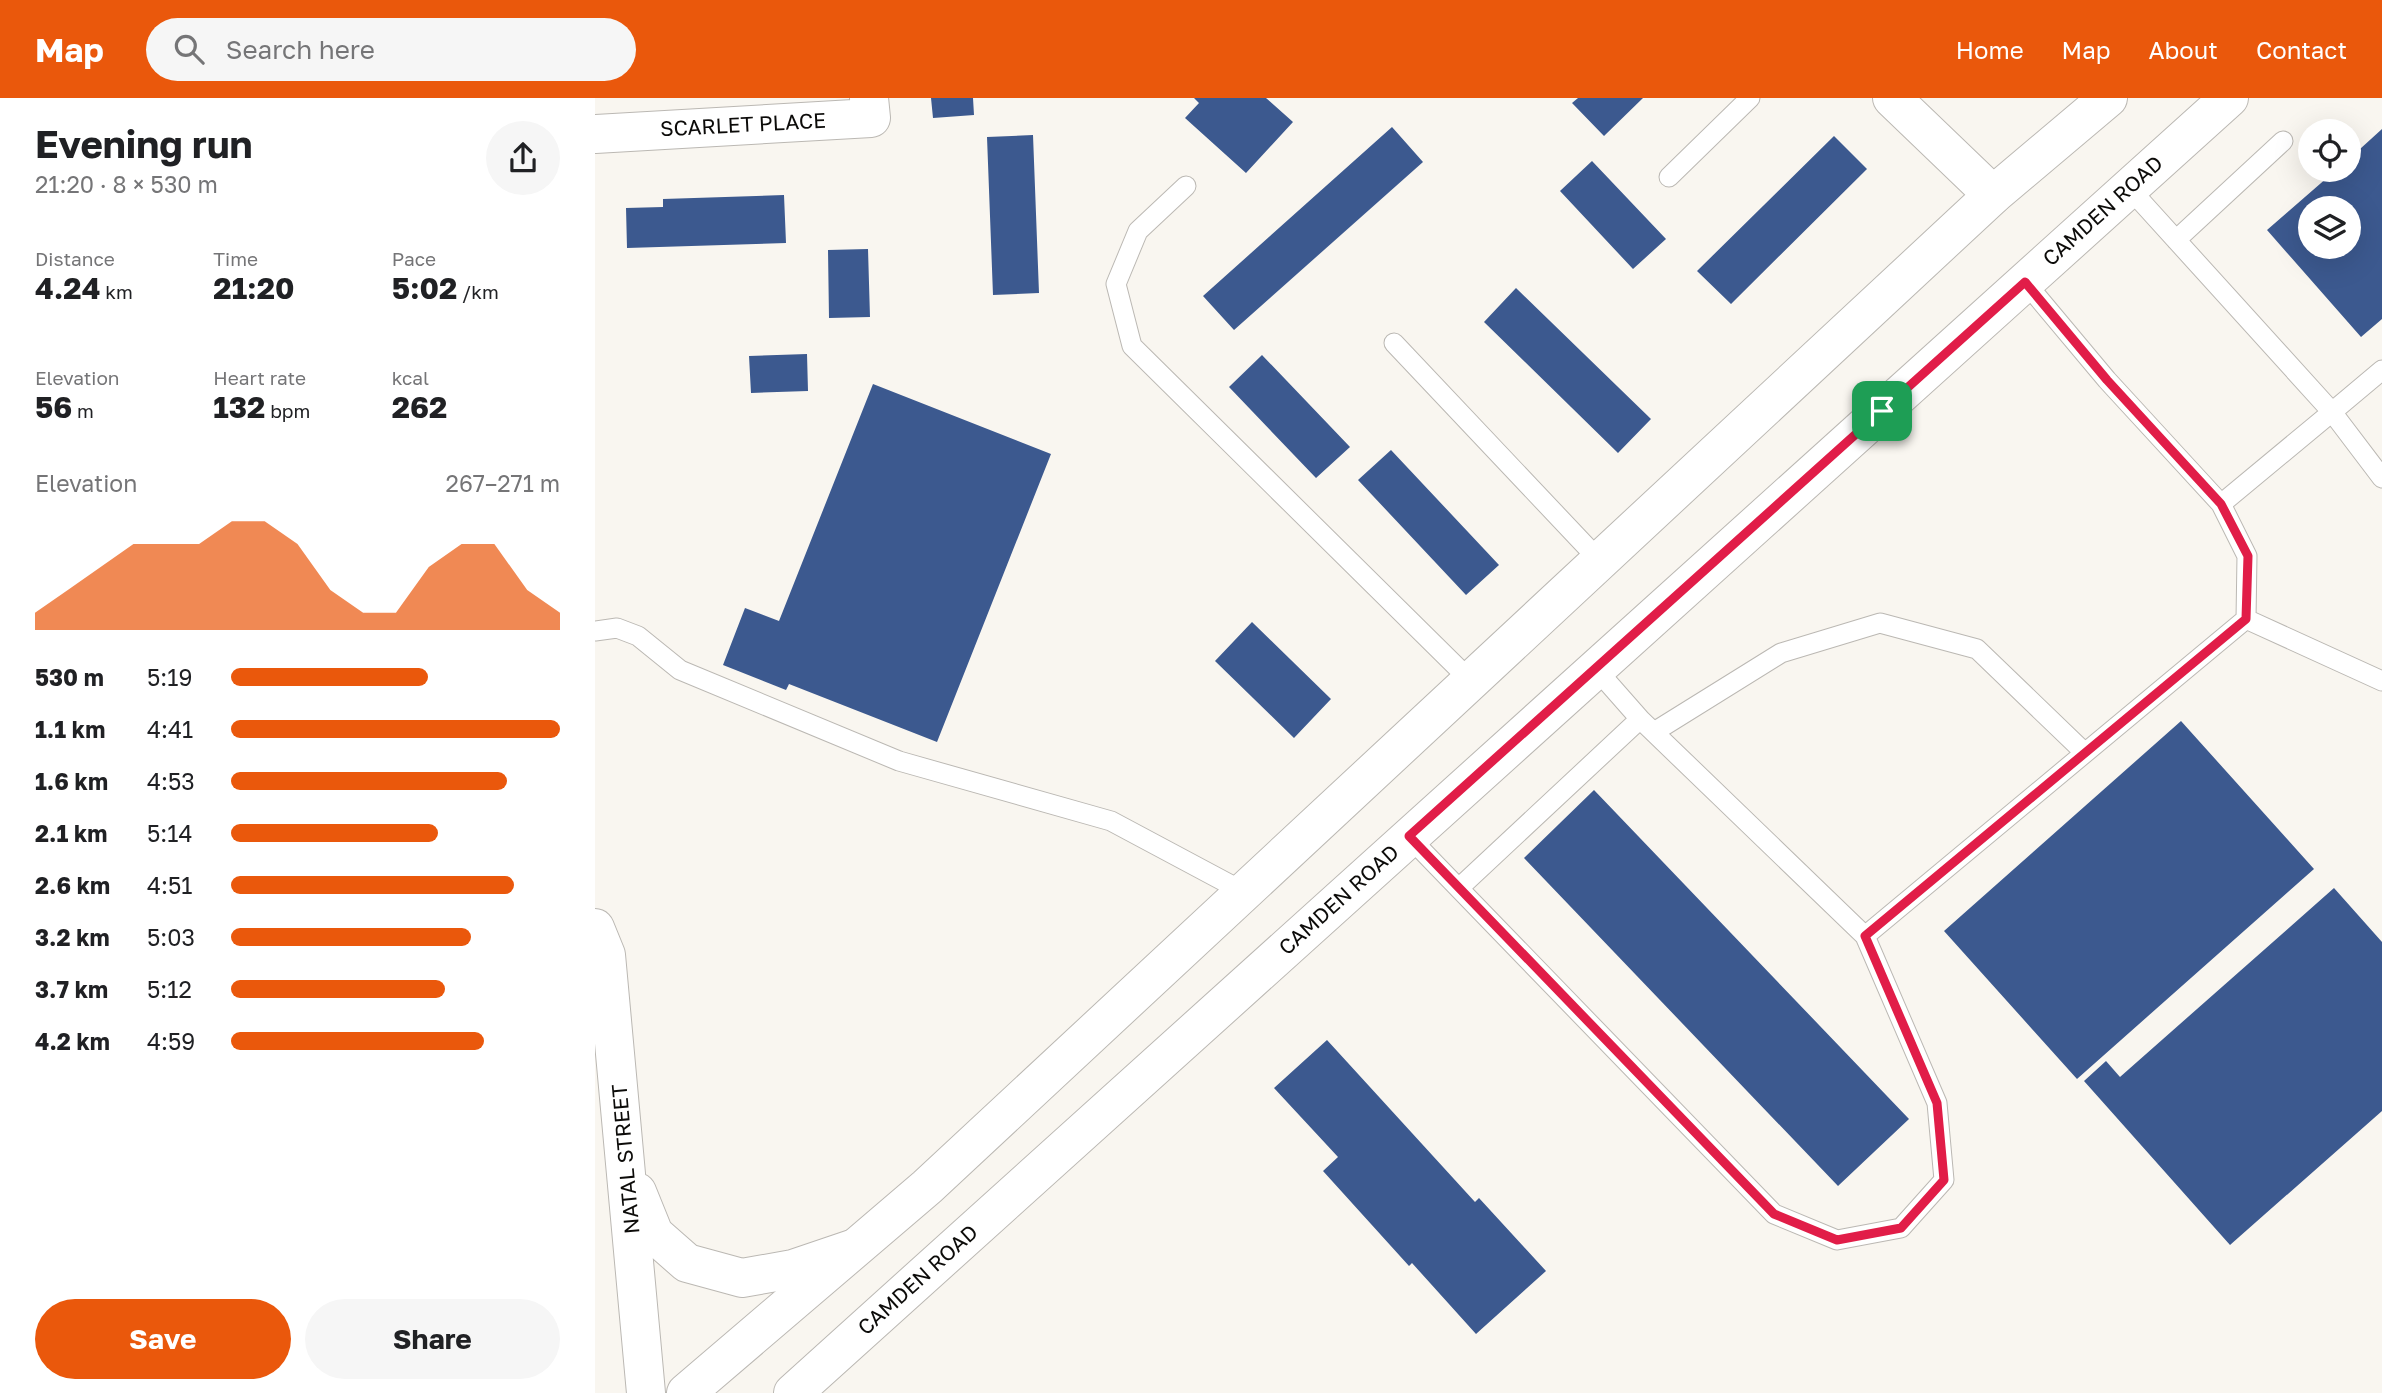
<!DOCTYPE html>
<meta charset="utf-8">
<style>
:root{--surface:#fff;--page:#f6f6f6;--text:#202124;--muted:#757577;--accent:#ea580c}
body{margin:0;font-family:"Golos Text",sans-serif;background:var(--page);color:var(--text);height:100vh;display:flex;flex-direction:column;font-size:26px;white-space:nowrap}
*{box-sizing:border-box;margin:0}
p{font-size:23px;color:var(--muted)}
.icon{flex:none;width:38px;height:38px;fill:none;stroke:currentColor;stroke-width:2;stroke-linecap:round;stroke-linejoin:round}
.map{position:relative;flex:1;overflow:hidden}
.drawer{display:flex;flex-direction:column;background:var(--surface);width:595px}
.drawer>*{flex:none}
.tools{position:absolute;left:1703px;top:21px;display:grid;gap:14px}
.tools a{display:grid;place-items:center;width:63px;height:63px;border-radius:50%;background:var(--surface);box-shadow:0 7px 28px #0002;font-size:35px}
.pin{position:absolute;display:grid;place-items:center;width:60px;height:60px;color:#fff;margin:-30px;border-radius:14px;box-shadow:0 4px 10px #0006}
.round{display:grid;place-items:center;flex:none;width:74px;height:74px;border-radius:37px;background:var(--page)}
.summary{display:flex;align-items:center;justify-content:space-between;height:119px;padding:0 35px}
h1{font-size:38px;font-weight:700;line-height:52px}
.metrics{display:grid;grid-template-columns:repeat(3,1fr);gap:10px;height:119px;padding:7px 35px}
.metrics div{display:grid;align-content:center}
.metrics b{font-size:30px;font-weight:700}
.metrics small{font-size:19px;font-weight:400}
.metrics p{font-size:19px}
.chart{height:196px;padding:14px 35px}
.chart p{display:flex;justify-content:space-between}
.chart svg{width:100%;height:126px;margin-top:7px;fill:var(--accent);opacity:.7}
.button{display:flex;gap:14px;margin-top:auto;padding:14px 35px}
.button a{flex:1;height:80px;border-radius:42px;background:var(--accent);color:#fff;font-size:28px;font-weight:700;line-height:80px;text-align:center}
.button a+a{background:var(--page);color:var(--text)}
ul{padding:0 35px;list-style:none;font-size:23px}
li{display:grid;grid-template-columns:112px 84px 1fr;align-items:center;height:52px}
li i{height:18px;border-radius:9px;background:var(--accent)}
header{display:flex;align-items:center;gap:42px;box-sizing:border-box;height:98px;padding:0 35px;background:var(--accent);color:#fff}
header strong{font-size:33px}
nav{display:flex;gap:38px;margin-inline-start:auto;font-size:24px}
.search{width:490px;height:63px;background:var(--page);display:flex;align-items:center;gap:18px;box-sizing:border-box;padding:0 24px;border-radius:38px;color:var(--muted);font-size:26px}
main{display:flex;flex:1;min-height:0}
.map>svg:first-child{display:block}
.building{fill:#3c598f;fill-rule:evenodd}
.lines{fill:none;stroke-linecap:round;stroke-linejoin:round}
.service-casing{stroke:#bbb8b3;stroke-width:21}
.minor-casing{stroke:#bbb8b3;stroke-width:40}
.tertiary-casing{stroke:#bbb8b3;stroke-width:40}
.secondary-casing{stroke:#bbb8b3;stroke-width:40}
.service{stroke:#fff;stroke-width:19}
.minor{stroke:#fff;stroke-width:38}
.tertiary{stroke:#fff;stroke-width:38}
.secondary{stroke:#fff;stroke-width:38}
.route-casing{stroke:#fff;stroke-width:14}
.route{stroke:#e11d48;stroke-width:9}
.labels{text-anchor:middle;stroke-width:7;stroke-linejoin:round;paint-order:stroke}
.street-label{font-size:21px;fill:#0c0b09;stroke:#fff}
</style>
<header>
<strong>Map</strong>
<div class="search"><svg class="icon" aria-label="search" viewBox="0 0 24 24"><circle cx="10" cy="10" r="6"/><path d="M15 15l6 6"/></svg>Search here</div>
<nav><a>Home</a><a>Map</a><a>About</a><a>Contact</a></nav>
</header>
<main>
<section class="drawer">
<div class="summary"><div><h1>Evening run</h1><p>21:20 · 8 × 530 m</p></div><a class="round"><svg class="icon" aria-label="share" viewBox="0 0 24 24"><path d="M12 15V3M7 8l5-5 5 5M5 13v7h14v-7"/></svg></a></div>
<div class="metrics">
<div><p>Distance</p><b>4.24<small> km</small></b></div>
<div><p>Time</p><b>21:20</b></div>
<div><p>Pace</p><b>5:02<small> /km</small></b></div>
</div>
<div class="metrics">
<div><p>Elevation</p><b>56<small> m</small></b></div>
<div><p>Heart rate</p><b>132<small> bpm</small></b></div>
<div><p>kcal</p><b>262</b></div>
</div>
<div class="chart"><p><span>Elevation</span>267–271 m</p>
<svg viewBox="0 0 160 44" preserveAspectRatio="none"><path d="M0 44V38L10 30L20 22L30 14L40 14L50 14L60 6L70 6L80 14L90 30L100 38L110 38L120 22L130 14L140 14L150 30L160 38V44z"/></svg>
</div>
<ul>
<li><b>530 m</b>5:19<i style="width:60%"></i></li>
<li><b>1.1 km</b>4:41<i style="width:100%"></i></li>
<li><b>1.6 km</b>4:53<i style="width:84%"></i></li>
<li><b>2.1 km</b>5:14<i style="width:63%"></i></li>
<li><b>2.6 km</b>4:51<i style="width:86%"></i></li>
<li><b>3.2 km</b>5:03<i style="width:73%"></i></li>
<li><b>3.7 km</b>5:12<i style="width:65%"></i></li>
<li><b>4.2 km</b>4:59<i style="width:77%"></i></li>
</ul>
<div class="button"><a>Save</a><a>Share</a></div>
</section>
<div class="map">
<svg width="1787" height="1295" viewBox="0 0 1787 1295">
<rect width="100%" height="100%" fill="#f9f6f0"/>
<path class="building" d="M336 0H378L379 17 338 20Z
M599 0H671L698 24 651 75 590 20 604 5Z
M983 0H1048L1009 38 977 5Z
M797 29 828 64 639 232 608 198Z
M1787 31V221L1766 239 1672 132 1741 72H1754V61ZM1715 110H1754V149H1715Z
M438 37 444 195 398 197 392 39Z
M1239 38 1272 71 1136 206 1102 173Z
M997 63 1071 141 1038 171 965 93Z
M189 97 191 145 32 150 31 110 68 109V101Z
M273 151 275 219 234 220 233 152Z
M921 190 1056 321 1023 355 889 224Z
M212 256 213 293 156 295 154 258Z
M667 257 755 349 721 380 634 289Z
M278 286 456 356 342 644 194 586 191 592 128 567 150 510 184 523Z
M796 352 904 467 871 497 763 382Z
M657 524 736 601 699 640 620 563Z
M1586 623 1719 771 1482 981 1349 833Z
M999 692 1314 1021 1243 1088 929 760Z
M1739 790 1787 844V1013L1635 1147 1489 983 1511 963 1525 979Z
M732 942 880 1104 884 1100 951 1173 881 1236 817 1165 814 1168 728 1073 743 1059 679 990Z"/>
<g class="lines">
<g class="service-casing">
<path id="service" d="M1074 79 1155 0
M591 88 543 133 521 186 537 248 876 583
M1534 90 1737 314 1787 272
M1581 142 1688 43
M1430 184 1512 282 1626 406 1652 458 1651 521 1787 583
M799 245 1005 463
M1626 406 1737 314 1787 380
M0 533 22 530 43 538 85 572 304 663 516 723 649 794
M1001 571 1045 621 1270 838 1651 521
M1059 634 1186 555 1285 525 1382 551 1490 655
M814 739 1179 1116 1242 1142 1306 1130 1349 1082 1342 1005 1270 838
M864 790 1045 621"/>
</g>
<g class="minor-casing">
<path id="minor" d="M1297 0 1398 97
M0 36 276 20 274 0"/>
</g>
<g class="tertiary-casing">
<path id="tertiary" d="M91 1295 332 1089 1398 97 1513 0
M198 1295 1634 0"/>
</g>
<g class="secondary-casing">
<path id="secondary" d="M0 830 11 857 51 1295
M42 1094 59 1136 92 1165 147 1180 198 1171 257 1151"/>
</g>
<use href="#service" class="service"/>
<use href="#minor" class="minor"/>
<use href="#tertiary" class="tertiary"/>
<use href="#secondary" class="secondary"/>
</g>
<g class="lines">
<g class="route-casing">
<path id="route" d="M1430 184 1512 282 1626 406 1653 458 1651 521 1270 838 1342 1005 1349 1082 1306 1130 1242 1142 1179 1116 814 738Z"/>
</g>
<use href="#route" class="route"/>
</g>
<g class="labels">
<g class="street-label">
<text transform="translate(148 27) rotate(-3)" y="7">SCARLET PLACE</text>
<text transform="translate(1508 113) rotate(-42)" y="7">CAMDEN ROAD</text>
<text transform="translate(744 802) rotate(-42)" y="7">CAMDEN ROAD</text>
<text transform="translate(31 1061) rotate(-95)" y="7">NATAL STREET</text>
<text transform="translate(323 1182) rotate(-42)" y="7">CAMDEN ROAD</text>
</g>
</g>
</svg>
<div class="tools">
<a><svg class="icon" aria-label="locate" viewBox="0 0 24 24"><circle cx="12" cy="12" r="6"/><path d="M12 2v4M12 18v4M2 12h4M18 12h4"/></svg></a>
<a><svg class="icon" aria-label="layers" viewBox="0 0 24 24"><path d="M12 4l9 5-9 5-9-5zM3 14l9 5 9-5"/></svg></a>
</div>
<div class="pin" style="left:1287px;top:313px;background:#1e9e55"><svg class="icon" aria-label="arrive" viewBox="0 0 24 24"><path d="M6 21V4h12l-3 4 3 4H6"/></svg></div>
</div>
</main>
